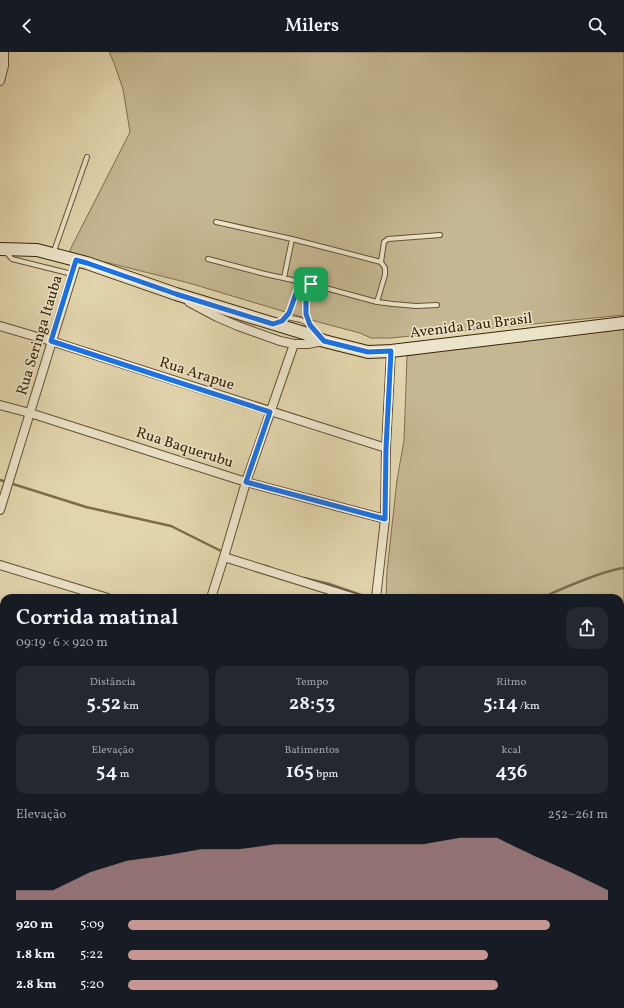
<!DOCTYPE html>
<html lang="pt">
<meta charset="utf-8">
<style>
:root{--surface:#171b24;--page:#242831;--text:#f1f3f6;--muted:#9ea1a6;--accent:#c59692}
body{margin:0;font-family:Vollkorn,serif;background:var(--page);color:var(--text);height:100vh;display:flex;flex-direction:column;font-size:15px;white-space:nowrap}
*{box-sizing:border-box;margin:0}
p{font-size:13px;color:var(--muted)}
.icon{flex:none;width:22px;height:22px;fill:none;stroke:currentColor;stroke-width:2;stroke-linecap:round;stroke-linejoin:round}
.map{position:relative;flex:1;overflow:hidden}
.drawer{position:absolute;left:0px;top:542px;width:624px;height:414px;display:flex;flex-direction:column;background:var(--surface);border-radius:12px 12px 0 0;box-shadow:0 2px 6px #0003}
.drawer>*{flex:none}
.pin{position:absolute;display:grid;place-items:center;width:34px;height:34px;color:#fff;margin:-17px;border-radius:8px;box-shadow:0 2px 6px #0006}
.round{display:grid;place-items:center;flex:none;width:42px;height:42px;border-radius:12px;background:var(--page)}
.head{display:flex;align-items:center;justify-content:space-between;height:68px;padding:0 16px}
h1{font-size:22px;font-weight:600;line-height:30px}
.stats{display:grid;grid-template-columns:repeat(3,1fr);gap:6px;height:68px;padding:4px 16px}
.stats div{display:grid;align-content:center;border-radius:10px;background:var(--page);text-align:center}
.stats b{font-size:20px;font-weight:600}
.stats small{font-size:11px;font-weight:400}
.stats p{font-size:11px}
.chart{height:112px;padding:8px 16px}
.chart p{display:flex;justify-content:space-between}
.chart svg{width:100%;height:72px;margin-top:4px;fill:var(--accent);opacity:.7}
ul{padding:0 16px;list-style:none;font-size:13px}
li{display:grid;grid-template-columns:64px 48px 1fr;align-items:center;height:30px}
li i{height:10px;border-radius:5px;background:var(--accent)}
header{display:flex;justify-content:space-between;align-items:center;height:52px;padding:0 16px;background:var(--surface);font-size:18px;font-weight:600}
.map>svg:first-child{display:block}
.green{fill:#c5b792;stroke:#806e4e}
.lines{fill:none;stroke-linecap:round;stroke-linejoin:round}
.stream{stroke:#7d6b4a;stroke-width:2.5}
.lane-casing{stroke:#645132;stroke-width:6}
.street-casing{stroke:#645132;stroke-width:10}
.secondary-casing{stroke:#3a2509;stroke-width:14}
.lane{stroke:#ece4ca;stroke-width:4}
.street{stroke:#ece4ca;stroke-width:8}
.secondary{stroke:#ece4ca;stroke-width:12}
.route-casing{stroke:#fff;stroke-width:8}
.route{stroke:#1a73e8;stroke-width:5}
.labels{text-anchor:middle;stroke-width:3;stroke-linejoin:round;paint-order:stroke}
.street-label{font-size:15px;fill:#3a2509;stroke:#ece4ca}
</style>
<header><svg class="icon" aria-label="back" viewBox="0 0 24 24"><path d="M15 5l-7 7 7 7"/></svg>Milers<svg class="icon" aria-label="search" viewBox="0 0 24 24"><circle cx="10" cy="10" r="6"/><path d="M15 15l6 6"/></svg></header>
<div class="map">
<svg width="624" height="956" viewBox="0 0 624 956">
<rect width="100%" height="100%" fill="#e2d5ae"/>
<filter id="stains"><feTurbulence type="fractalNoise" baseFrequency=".005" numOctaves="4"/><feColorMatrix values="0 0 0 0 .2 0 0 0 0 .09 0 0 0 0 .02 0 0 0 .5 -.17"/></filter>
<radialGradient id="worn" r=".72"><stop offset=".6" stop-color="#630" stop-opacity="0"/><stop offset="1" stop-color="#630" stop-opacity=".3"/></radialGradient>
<path class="green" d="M109 0H624V263L391 286H371L360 281 322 271 189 231 69 201 72 194 130 80 123 37 114 11Z
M624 276V956H65L68 952H620V546H386L387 519 397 428 404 388 407 304 469 293Z"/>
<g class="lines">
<path class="stream" d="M0 428 86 455 171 474 223 500
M258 512 269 515
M304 526 329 532 370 546
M542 546C560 537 578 530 597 523 606 520 615 517 624 516
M314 956 317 952"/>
<g class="lane-casing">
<path id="lane" d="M216 170 292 187 381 210 385 216V223L377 250
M6 200 12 207 72 222
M53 202 87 105
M208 207 265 222 311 232 377 250 393 252 416 254 437 253
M381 210 384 190 388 187 440 183
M284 226 292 187
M311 232C307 246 302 259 310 273 312 276 316 280 318 283
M286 265 301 268 310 273
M279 270C291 266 296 241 300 230"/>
</g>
<g class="street-casing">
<path id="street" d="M0 29 4 14V0
M189 250 217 265 238 274 280 289 294 292H308L323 289
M0 274 51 289 386 396
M0 353 30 361 246 430 385 467
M0 458 77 208
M224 505 355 546
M0 513 108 546
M211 546 224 505 246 430 294 292
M376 546 385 467 386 396 391 299
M0 589 4 590
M0 691 4 686
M0 740 4 743
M0 823 4 825
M620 849 624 846
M0 903 4 905
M54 956 58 952
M533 956 535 952"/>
</g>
<g class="secondary-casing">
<path id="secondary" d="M0 197 37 198 87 211 176 242 304 281 324 289 368 300 391 299 624 271"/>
</g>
<use href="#lane" class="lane"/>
<use href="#street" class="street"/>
<use href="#secondary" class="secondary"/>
</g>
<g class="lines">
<g class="route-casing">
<path id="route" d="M76 208 87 211 176 242 273 272 282 269 289 261 300 230 311 232 306 249V262L310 273 324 289 368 300 391 299 386 396 385 467 246 430 270 360 51 289Z"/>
</g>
<use href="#route" class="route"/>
</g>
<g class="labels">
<g class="street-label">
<text transform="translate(471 273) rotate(-7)" y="5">Avenida Pau Brasil</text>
<text transform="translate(39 283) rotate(-73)" y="5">Rua Seringa Itauba</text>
<text transform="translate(197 321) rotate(18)" y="5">Rua Arapue</text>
<text transform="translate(185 395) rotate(18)" y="5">Rua Baquerubu</text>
</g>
</g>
<rect width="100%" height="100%" filter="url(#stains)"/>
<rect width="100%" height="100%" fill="url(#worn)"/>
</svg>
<div class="pin" style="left:311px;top:232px;background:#1e9e55"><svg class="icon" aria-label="arrive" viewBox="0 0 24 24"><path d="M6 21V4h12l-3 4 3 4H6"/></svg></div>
<section class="drawer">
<div class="head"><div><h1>Corrida matinal</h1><p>09:19 · 6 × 920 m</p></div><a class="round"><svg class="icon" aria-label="share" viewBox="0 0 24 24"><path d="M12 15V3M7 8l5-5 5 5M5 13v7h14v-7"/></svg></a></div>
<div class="stats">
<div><p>Distância</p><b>5.52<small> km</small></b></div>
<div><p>Tempo</p><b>28:53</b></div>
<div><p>Ritmo</p><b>5:14<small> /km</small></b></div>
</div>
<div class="stats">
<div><p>Elevação</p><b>54<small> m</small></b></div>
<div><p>Batimentos</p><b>165<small> bpm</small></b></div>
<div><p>kcal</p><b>436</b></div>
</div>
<div class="chart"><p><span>Elevação</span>252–261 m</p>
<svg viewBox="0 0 160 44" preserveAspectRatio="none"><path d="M0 44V38L10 38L20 27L30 20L40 17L50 13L60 13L70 10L80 10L90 10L100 10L110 10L120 6L130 6L140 17L150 27L160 38V44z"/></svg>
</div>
<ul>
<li><b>920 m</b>5:09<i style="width:88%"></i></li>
<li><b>1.8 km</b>5:22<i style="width:75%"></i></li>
<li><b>2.8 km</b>5:20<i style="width:77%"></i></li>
</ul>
</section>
</div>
